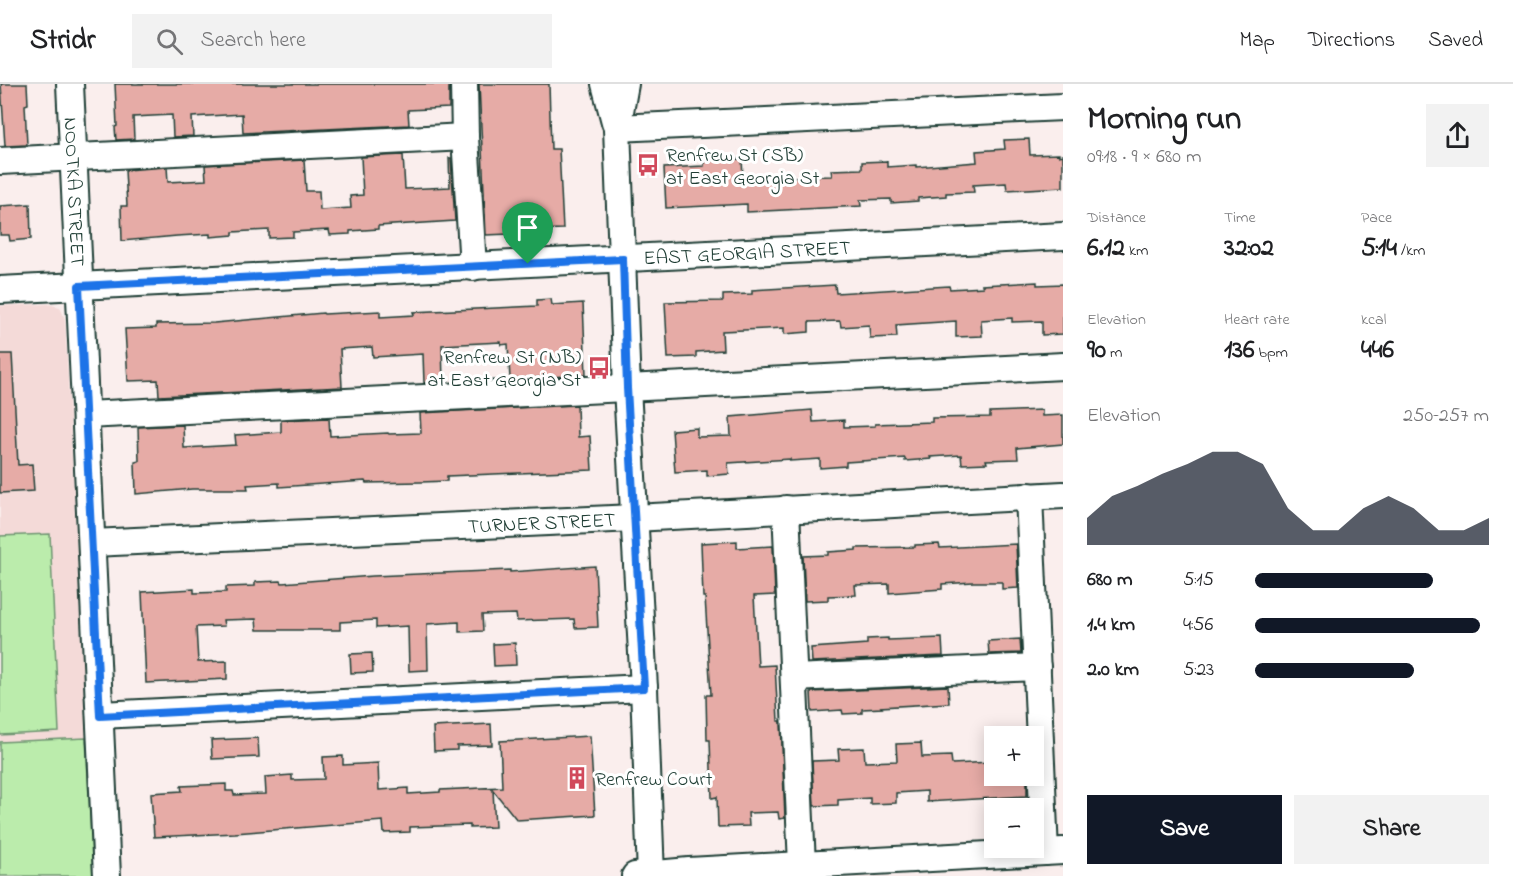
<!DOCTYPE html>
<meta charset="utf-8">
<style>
:root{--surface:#fff;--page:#f2f2f2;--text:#202124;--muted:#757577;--line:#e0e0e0;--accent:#111827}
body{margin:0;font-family:"Indie Flower",sans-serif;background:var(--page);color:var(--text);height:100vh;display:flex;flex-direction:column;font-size:22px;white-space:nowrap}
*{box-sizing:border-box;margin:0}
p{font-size:20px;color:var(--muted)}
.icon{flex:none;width:33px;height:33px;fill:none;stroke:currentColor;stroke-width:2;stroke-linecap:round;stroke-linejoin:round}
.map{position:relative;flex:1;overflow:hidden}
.sheet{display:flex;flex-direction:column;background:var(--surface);width:450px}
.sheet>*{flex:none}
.controls{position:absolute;left:984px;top:642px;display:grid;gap:12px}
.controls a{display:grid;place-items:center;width:60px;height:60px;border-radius:0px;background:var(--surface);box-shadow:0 3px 15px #0003;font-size:30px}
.pin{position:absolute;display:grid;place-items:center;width:51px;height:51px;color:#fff;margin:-62px -26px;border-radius:50% 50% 50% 0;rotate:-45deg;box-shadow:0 0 6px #0007}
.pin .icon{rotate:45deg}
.round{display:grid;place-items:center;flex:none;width:63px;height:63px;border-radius:0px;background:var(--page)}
.headline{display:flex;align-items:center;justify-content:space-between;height:102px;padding:0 24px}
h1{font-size:33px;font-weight:700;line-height:45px}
.metrics{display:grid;grid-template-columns:repeat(3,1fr);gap:9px;height:102px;padding:6px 24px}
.metrics div{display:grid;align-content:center}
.metrics b{font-size:26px;font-weight:700}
.metrics small{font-size:16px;font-weight:400}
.metrics p{font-size:16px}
.chart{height:168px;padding:12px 24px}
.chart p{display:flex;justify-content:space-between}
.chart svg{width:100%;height:108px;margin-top:6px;fill:var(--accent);opacity:.7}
.action{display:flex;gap:12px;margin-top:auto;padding:12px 24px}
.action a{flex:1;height:69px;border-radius:0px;background:var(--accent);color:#fff;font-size:24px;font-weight:700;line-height:69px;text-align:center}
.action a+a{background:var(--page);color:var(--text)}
ul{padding:0 24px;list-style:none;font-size:20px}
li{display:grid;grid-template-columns:96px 72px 1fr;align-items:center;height:45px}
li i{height:15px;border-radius:8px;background:var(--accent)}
header{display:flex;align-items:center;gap:36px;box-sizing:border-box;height:84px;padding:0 30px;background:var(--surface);border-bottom:2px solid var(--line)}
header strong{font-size:28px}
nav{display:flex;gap:33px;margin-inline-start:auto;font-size:21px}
.search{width:420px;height:54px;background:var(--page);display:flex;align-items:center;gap:15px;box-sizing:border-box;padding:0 21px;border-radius:0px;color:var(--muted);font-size:22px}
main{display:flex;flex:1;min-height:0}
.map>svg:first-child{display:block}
.built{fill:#f4dad8}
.green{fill:#bbecac;stroke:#6d9470;stroke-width:1.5}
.building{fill:#e6aba6;stroke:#1f3d34;stroke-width:1.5}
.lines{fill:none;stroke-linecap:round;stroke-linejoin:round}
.minor-casing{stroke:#1f3d34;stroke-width:30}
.minor{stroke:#fff;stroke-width:26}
.route-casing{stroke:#fff;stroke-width:12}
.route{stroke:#1a73e8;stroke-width:8}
.labels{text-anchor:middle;stroke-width:6;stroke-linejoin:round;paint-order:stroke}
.poi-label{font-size:20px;fill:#1f3d34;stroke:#fff;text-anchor:start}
.street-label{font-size:20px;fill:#1f3d34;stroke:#fff}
</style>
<header>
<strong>Stridr</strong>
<div class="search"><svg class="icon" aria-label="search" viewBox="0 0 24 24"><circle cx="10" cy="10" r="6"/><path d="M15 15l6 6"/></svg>Search here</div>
<nav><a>Map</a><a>Directions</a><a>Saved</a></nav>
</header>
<main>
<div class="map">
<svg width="1063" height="792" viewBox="0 0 1063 792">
<rect width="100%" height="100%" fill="#faeeed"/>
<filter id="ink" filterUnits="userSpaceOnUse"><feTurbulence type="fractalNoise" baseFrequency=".0167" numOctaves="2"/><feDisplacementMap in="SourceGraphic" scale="12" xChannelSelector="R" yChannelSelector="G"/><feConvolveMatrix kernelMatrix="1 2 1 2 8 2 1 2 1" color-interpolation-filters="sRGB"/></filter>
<g filter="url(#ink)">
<path class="built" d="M48 220 60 223 65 235 86 654 0 658V222Z"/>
<path class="green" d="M50 450 59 648 0 651V452Z
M86 654 93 792H0V658Z"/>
<path class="building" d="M1 0H27L28 20 25 21 27 61 5 62Z
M115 0H449V24L408 26 409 41 243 49 242 30 192 33 193 52 173 53 172 31 133 33 134 55 116 56 115 43 117 42Z
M479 0H549L551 65H559L563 145 509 147V150L486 151Z
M1029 55 1030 71 1059 70V72L1063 71V103L1007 106 1006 99 973 101 974 108 946 109V112L918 114V117L891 119V115L860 116 861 122 747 128V120L666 124 664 84 704 82V77L742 75 743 94 832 92 831 86 862 85V78L887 77V83L916 81V83L977 78 976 67 1005 65 1004 56Z
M403 71 405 105 450 103 449 74H451L455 137 378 142V145L350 147V150L330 151 329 146 293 148V153L269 154V146L233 148V151L210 153V150L177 152 122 157 121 122H127L125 86 167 83 168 98 206 96 205 81 304 76 306 107H319L320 126 351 124 350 112 363 111 361 73Z
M30 120 31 155 10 157 9 151H0V122Z
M1037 198V201L1063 200V250L1042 251V237L1012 238V234L981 236 982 252 956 253V237L896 241 897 253 870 254 869 241 841 243 840 237 809 238V248L784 250V244L722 247 723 266 696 268V273L668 274 665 218 723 217V211L752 210V206L835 201 836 209 949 202 950 205 983 203 982 201Z
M551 215 552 221 583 219 586 291 510 295 508 260 501 261V258L442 261 443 298 424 299 423 270 373 273 372 263 340 265 342 303 159 312 158 296 128 297 125 245 156 244V240L214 239 323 229 324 230 380 227V233L414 231 413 228 537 222V216Z
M0 270H12L18 381 32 380 34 407 0 409Z
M577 321 578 353 590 352 592 386 447 392V397L421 398 366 399 365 397 279 403V399L247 401 248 405H192L136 410 135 378 139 377 138 343 183 341 184 364 236 361 235 351 281 348V336L329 334 330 352 388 349 389 350 421 349 420 329Z
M812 326 813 338 844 336V343L875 342V340L932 338V334L990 333V328L1042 326V332L1063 331V360L1017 364 1018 375 986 376 987 379 962 380 961 371 930 373 931 375 905 377V374L846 378V382L820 384V375L790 377V375L728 379 729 390 707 392V386L675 388 672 346 697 344V353L731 352 730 333Z
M737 457V464L773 462 775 511 754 512 758 582 775 581 778 637H781L785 734 779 735 778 728 748 729 749 742 718 743 717 713 712 714 710 656H707L706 611H711L705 513H703L701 459Z
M939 460 940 464 1016 460 1018 504 1002 505V498H973L942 500V505L889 509V500L855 501 856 511 828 512V516L805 517 803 472 828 471V468L856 466V464L915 463V461Z
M595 482 598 543 575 544 574 535 517 537 516 530 482 531 483 547 459 548V538L427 540 428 586 409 587 408 542 376 544V536L340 538V546H257L256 535 223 536 224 542 196 543 198 578 227 577V595L146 599 142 508 194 505V509L226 508V503L255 502V498L281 497 282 499 373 492 510 486V488Z
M888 554V556L942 554 943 572 812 578 811 564 867 560V555Z
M1020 555 1021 569 989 570 988 557Z
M515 559 516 581 494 582 493 560Z
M372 569 373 588 351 589 350 570Z
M948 602 949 619 881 623 882 624 862 625V629L843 630 842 626 812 628 811 608Z
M491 640 492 661 457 662V666L434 667 433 643Z
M590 652 595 731 517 736 493 706 495 743 470 744V741L410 743V748L384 749 383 737 235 749 154 753 151 709 182 707 181 702 226 700V707H233L234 711 266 710 265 693 292 691V696L324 695 323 673 343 672V681L378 679 379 706 408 704V710L440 708V706L502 703 500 657Z
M258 654 259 673 212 675 211 656Z
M921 659 922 673 951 672 952 680 992 678 993 692H1027V712L927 718V707L896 709V719L870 720V714L838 716V721L814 722 812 677 839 676 838 665 864 664 865 678 897 677 896 660Z"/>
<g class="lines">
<g class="minor-casing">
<g id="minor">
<path id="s1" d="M70 0 107 792"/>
<path d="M464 0 465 53 473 183"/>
<path d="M605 0 615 38"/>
<path d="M625 0 617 44 627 304 644 604 651 792"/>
<path d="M617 44 1063 23"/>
<path d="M0 77 465 53"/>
<path id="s2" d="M0 206 1063 152"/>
<path d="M86 331 1063 282"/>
<path d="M1029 412 1045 768"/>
<path d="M786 425 802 781"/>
<path id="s3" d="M92 459 634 434 1063 411"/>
<path d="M794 594 1037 583"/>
<path d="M100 631 644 604"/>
<path d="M635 792 689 787 1063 767"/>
</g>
</g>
<use href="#minor" class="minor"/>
</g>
</g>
<g class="lines" filter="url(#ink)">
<g class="route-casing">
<path id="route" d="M623 175 627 304 644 604 100 632 79 202Z"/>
</g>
<use href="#route" class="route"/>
</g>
<defs>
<g id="bus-bare" transform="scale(1.8)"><path d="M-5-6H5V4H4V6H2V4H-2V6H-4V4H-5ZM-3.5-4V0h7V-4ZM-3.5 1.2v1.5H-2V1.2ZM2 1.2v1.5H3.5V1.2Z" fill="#d1495b" stroke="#fff" stroke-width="2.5" paint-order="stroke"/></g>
<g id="building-bare" transform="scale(1.8)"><path d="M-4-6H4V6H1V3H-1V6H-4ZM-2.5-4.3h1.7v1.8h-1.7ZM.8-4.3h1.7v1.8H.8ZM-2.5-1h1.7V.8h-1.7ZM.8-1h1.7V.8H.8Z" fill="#d1495b" stroke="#fff" stroke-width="2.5" paint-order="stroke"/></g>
</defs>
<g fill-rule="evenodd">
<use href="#bus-bare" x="648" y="81"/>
<use href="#bus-bare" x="599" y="284"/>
<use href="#building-bare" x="577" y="694"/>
</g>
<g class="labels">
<g class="poi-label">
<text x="666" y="77">Renfrew St (SB)<tspan x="666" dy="23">at East Georgia St</tspan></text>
<text x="581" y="279" text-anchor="end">Renfrew St (NB)<tspan x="581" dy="23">at East Georgia St</tspan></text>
<text x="595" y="701">Renfrew Court</text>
</g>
<g class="street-label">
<text dy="7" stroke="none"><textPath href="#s1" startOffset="108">NOOTKA STREET</textPath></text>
<text dy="7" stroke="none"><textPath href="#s2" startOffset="748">EAST GEORGIA STREET</textPath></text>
<text dy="7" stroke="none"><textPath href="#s3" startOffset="450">TURNER STREET</textPath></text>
</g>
</g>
</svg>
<div class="controls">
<a>+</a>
<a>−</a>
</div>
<div class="pin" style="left:528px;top:180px;background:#1e9e55"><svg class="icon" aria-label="arrive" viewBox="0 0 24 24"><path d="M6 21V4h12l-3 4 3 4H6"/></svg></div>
</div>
<section class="sheet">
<div class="headline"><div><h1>Morning run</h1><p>09:18 · 9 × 680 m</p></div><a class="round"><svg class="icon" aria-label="share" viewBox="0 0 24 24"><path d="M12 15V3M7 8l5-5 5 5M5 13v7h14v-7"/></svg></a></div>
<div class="metrics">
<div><p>Distance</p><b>6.12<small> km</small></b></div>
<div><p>Time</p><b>32:02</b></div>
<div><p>Pace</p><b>5:14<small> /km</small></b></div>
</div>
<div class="metrics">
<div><p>Elevation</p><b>90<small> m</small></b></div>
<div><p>Heart rate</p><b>136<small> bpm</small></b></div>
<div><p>kcal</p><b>446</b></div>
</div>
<div class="chart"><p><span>Elevation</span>250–257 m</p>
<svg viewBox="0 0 160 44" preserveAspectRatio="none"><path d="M0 44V33L10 24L20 20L30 15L40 11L50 6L60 6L70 11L80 29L90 38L100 38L110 29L120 24L130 29L140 38L150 38L160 33V44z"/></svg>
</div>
<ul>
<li><b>680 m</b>5:15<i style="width:76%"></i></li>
<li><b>1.4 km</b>4:56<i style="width:96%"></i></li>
<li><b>2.0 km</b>5:23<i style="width:68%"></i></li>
</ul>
<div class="action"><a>Save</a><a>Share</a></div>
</section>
</main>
